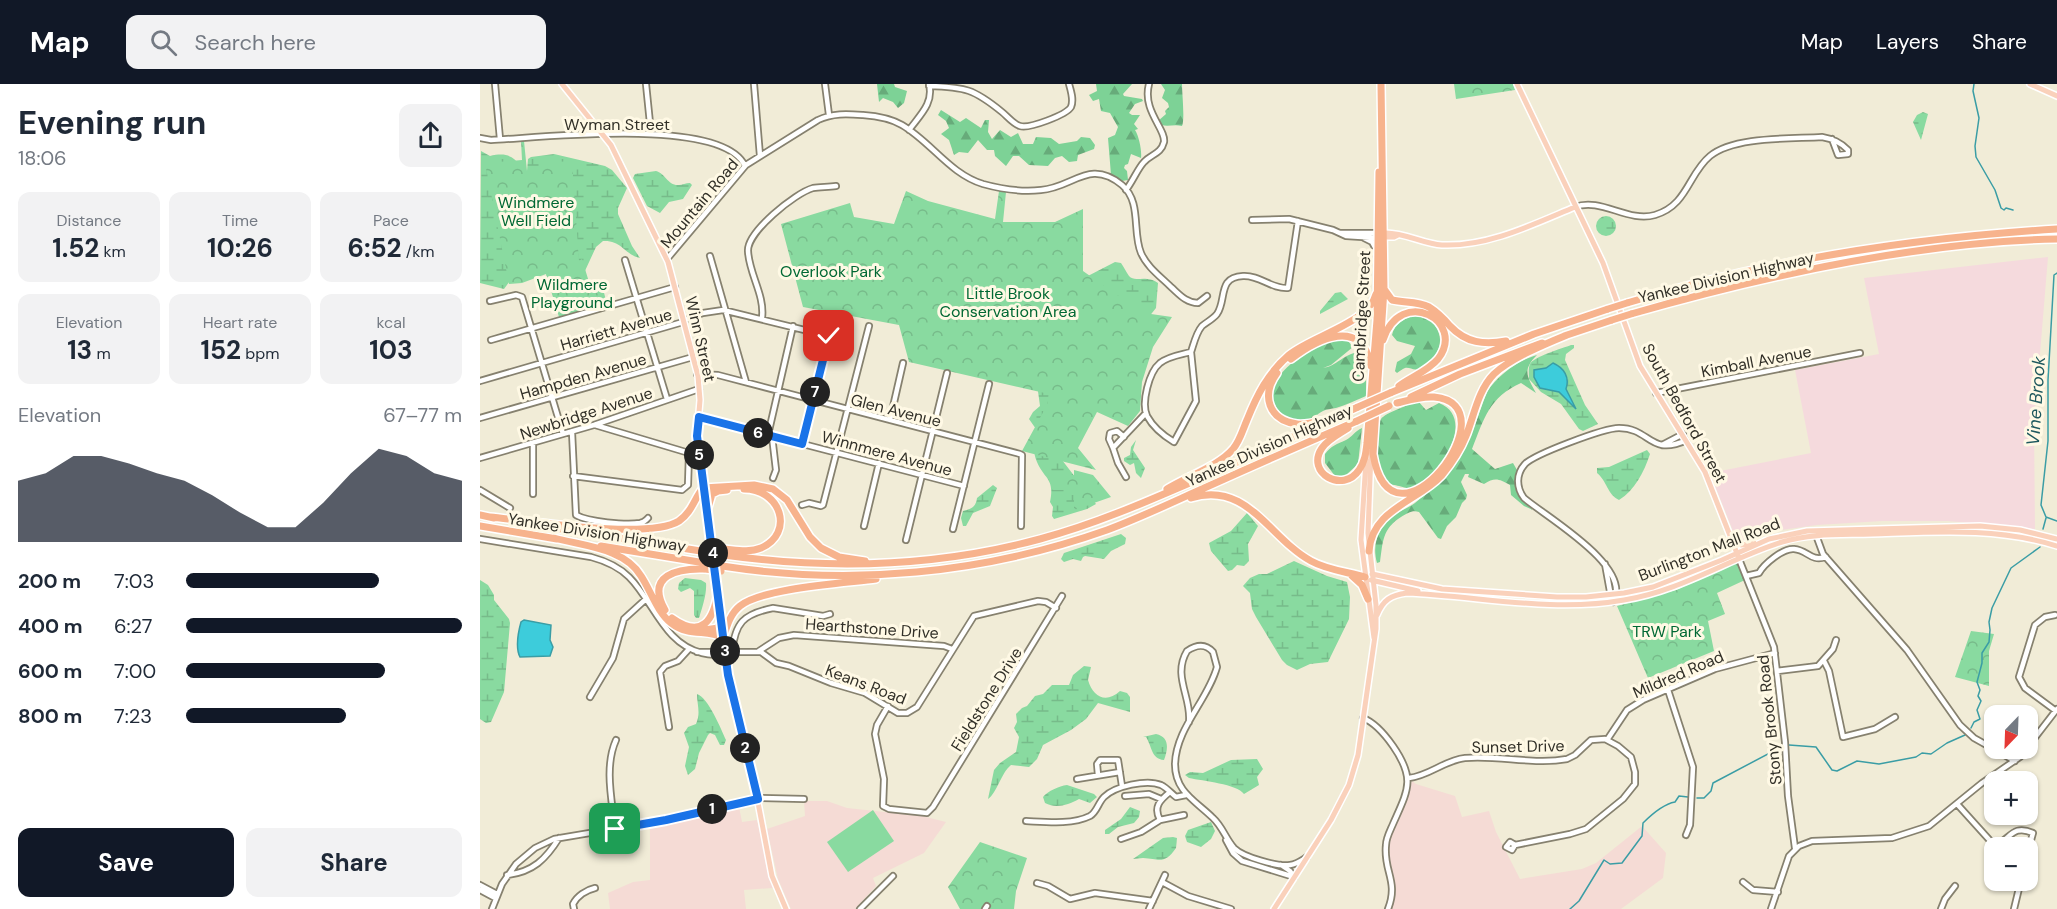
<!DOCTYPE html>
<meta charset="utf-8">
<style>
:root{--surface:#fff;--page:#f2f2f3;--text:#1f2937;--muted:#747a83;--accent:#111827}
body{margin:0;font-family:"DM Sans",sans-serif;background:var(--page);color:var(--text);height:100vh;display:flex;flex-direction:column;font-size:22px;white-space:nowrap}
*{box-sizing:border-box;margin:0}
p{font-size:20px;color:var(--muted)}
.icon{flex:none;width:33px;height:33px;fill:none;stroke:currentColor;stroke-width:2;stroke-linecap:round;stroke-linejoin:round}
.map{position:relative;flex:1;overflow:hidden}
.drawer{display:flex;flex-direction:column;background:var(--surface);width:480px}
.drawer>*{flex:none}
.needle{width:39px;rotate:203deg}
.fabs{position:absolute;left:1504px;top:621px;display:grid;gap:12px}
.fabs a{display:grid;place-items:center;width:54px;height:54px;border-radius:12px;background:var(--surface);box-shadow:0 2px 4px #0004;font-size:30px}
.pin{position:absolute;display:grid;place-items:center;width:51px;height:51px;color:#fff;margin:-26px;border-radius:12px;box-shadow:0 3px 9px #0006}
.km{position:absolute;width:30px;height:30px;margin:-15px;border-radius:50%;background:#222;color:#fff;font-size:16px;line-height:30px;text-align:center}
.round{display:grid;place-items:center;flex:none;width:63px;height:63px;border-radius:12px;background:var(--page)}
.summary{display:flex;align-items:center;justify-content:space-between;height:102px;padding:0 18px}
h1{font-size:33px;font-weight:700;line-height:45px}
.metrics{display:grid;grid-template-columns:repeat(3,1fr);gap:9px;height:102px;padding:6px 18px}
.metrics div{display:grid;align-content:center;border-radius:12px;background:var(--page);text-align:center}
.metrics b{font-size:26px;font-weight:700}
.metrics small{font-size:16px;font-weight:400}
.metrics p{font-size:16px}
.chart{height:168px;padding:12px 18px}
.chart p{display:flex;justify-content:space-between}
.chart svg{width:100%;height:108px;margin-top:6px;fill:var(--accent);opacity:.7}
.button{display:flex;gap:12px;margin-top:auto;padding:12px 18px}
.button a{flex:1;height:69px;border-radius:12px;background:var(--accent);color:#fff;font-size:24px;font-weight:700;line-height:69px;text-align:center}
.button a+a{background:var(--page);color:var(--text)}
ul{padding:0 18px;list-style:none;font-size:20px}
li{display:grid;grid-template-columns:96px 72px 1fr;align-items:center;height:45px}
li i{height:15px;border-radius:8px;background:var(--accent)}
header{display:flex;align-items:center;gap:36px;box-sizing:border-box;height:84px;padding:0 30px;background:var(--accent);color:#fff}
header strong{font-size:28px}
nav{display:flex;gap:33px;margin-inline-start:auto;font-size:21px}
.search{width:420px;height:54px;background:var(--page);display:flex;align-items:center;gap:15px;box-sizing:border-box;padding:0 21px;border-radius:12px;color:var(--muted);font-size:22px}
main{display:flex;flex:1;min-height:0}
.map>svg:first-child{display:block}
.education{fill:#f5dbd5}
.medical{fill:#f5dadd}
.green{fill:#89daa0}
.forest{fill:url(#forest-firs)}
.wetland{fill:url(#wetland-marsh)}
.park{fill:url(#park-crowns)}
.water{fill:#3dccdb;stroke:#3a9da5;stroke-width:1.5}
.lines{fill:none;stroke-linecap:round;stroke-linejoin:round}
.stream{stroke:#3a9da5;stroke-width:1.5}
.minor-casing{stroke:#86816f;stroke-width:8}
.major-casing{stroke:#fff;stroke-width:8}
.highway-casing{stroke:#fff;stroke-width:10}
.minor{stroke:#fff;stroke-width:4.5}
.major{stroke:#fad1bb;stroke-width:5}
.highway{stroke:#f7b38d;stroke-width:7}
.highway-bridge-casing{stroke:#fff;stroke-width:10;stroke-linecap:butt}
.highway-bridge{stroke:#f7b38d;stroke-width:7}
.route-casing{stroke:#fff;stroke-width:12}
.route{stroke:#1a73e8;stroke-width:8}
.labels{text-anchor:middle;stroke-width:6;stroke-linejoin:round;paint-order:stroke}
.street-label{font-size:16px;fill:#323028;stroke:#fff9e5}
.park-label{font-size:16px;fill:#006833;stroke:#fff9e5}
.water-label{font-size:18px;font-style:italic;fill:#1e585e;stroke:#fff9e5}
</style>
<header>
<strong>Map</strong>
<div class="search"><svg class="icon" aria-label="search" viewBox="0 0 24 24"><circle cx="10" cy="10" r="6"/><path d="M15 15l6 6"/></svg>Search here</div>
<nav><a>Map</a><a>Layers</a><a>Share</a></nav>
</header>
<main>
<section class="drawer">
<div class="summary"><div><h1>Evening run</h1><p>18:06</p></div><a class="round"><svg class="icon" aria-label="share" viewBox="0 0 24 24"><path d="M12 15V3M7 8l5-5 5 5M5 13v7h14v-7"/></svg></a></div>
<div class="metrics">
<div><p>Distance</p><b>1.52<small> km</small></b></div>
<div><p>Time</p><b>10:26</b></div>
<div><p>Pace</p><b>6:52<small> /km</small></b></div>
</div>
<div class="metrics">
<div><p>Elevation</p><b>13<small> m</small></b></div>
<div><p>Heart rate</p><b>152<small> bpm</small></b></div>
<div><p>kcal</p><b>103</b></div>
</div>
<div class="chart"><p><span>Elevation</span>67–77 m</p>
<svg viewBox="0 0 160 44" preserveAspectRatio="none"><path d="M0 44V19L10 16L20 9L30 9L40 12L50 16L60 19L70 25L80 32L90 38L100 38L110 28L120 16L130 6L140 9L150 16L160 19V44z"/></svg>
</div>
<ul>
<li><b>200 m</b>7:03<i style="width:70%"></i></li>
<li><b>400 m</b>6:27<i style="width:100%"></i></li>
<li><b>600 m</b>7:00<i style="width:72%"></i></li>
<li><b>800 m</b>7:23<i style="width:58%"></i></li>
</ul>
<div class="button"><a>Save</a><a>Share</a></div>
</section>
<div class="map">
<svg width="1577" height="825" viewBox="0 0 1577 825">
<defs>
<pattern id="forest-firs" width="22" height="20" patternUnits="userSpaceOnUse" patternTransform="scale(1.5)"><rect width="22" height="20" fill="#7dd296"/><path d="M5 1l3.5 6h-7zM16 11l3.5 6h-7z" fill="#67ab7a"/></pattern>
<pattern id="wetland-marsh" width="20" height="14" patternUnits="userSpaceOnUse" patternTransform="scale(1.5)"><rect width="20" height="14" fill="#89daa0"/><path d="M1 5h8M5 5V1M11 12h8M15 12V8" fill="none" stroke="#77bb8a"/></pattern>
<pattern id="park-crowns" width="20" height="18" patternUnits="userSpaceOnUse" patternTransform="scale(1.5)"><rect width="20" height="18" fill="#89daa0"/><path d="M2 6a3 3 0 1 1 6 0M12 15a3 3 0 1 1 6 0" fill="none" stroke="#77bb8a"/></pattern>
</defs>
<rect width="100%" height="100%" fill="#f1ecd7"/>
<path class="education" d="M932 697 936 700 975 712 982 733 1009 727 1016 748 1040 795 1102 785 1116 779 1162 742 1186 769 1183 794 1141 825H910L916 806 910 781 909 759Z
M324 717H347L367 724 442 732 466 738 444 769 393 794 396 802 375 825H311L298 795 287 745 325 732Z
M259 723 262 738 277 736 293 804 264 806 266 825H130L128 809 153 798 170 796V743Z"/>
<path class="medical" d="M1568 173 1554 342 1555 445 1468 437H1402L1337 441 1301 446 1270 458 1261 457 1255 452 1230 389 1331 369 1315 286 1399 270 1384 194Z"/>
<path class="green" d="M393 726 414 757 368 788 347 758Z"/>
<path class="forest" d="M397 0H414L415 3 427 7 424 19 418 24 413 18 403 14 399 18Z
M616 0H652L643 10 644 12 662 15 663 17 655 20 649 29 652 31H660L654 40 658 45 655 46C659 52 662 67 661 74L651 70 648 80 645 81 644 84 647 87 648 96 642 97 631 91 628 54 635 51 638 43 630 29 621 27 619 15 613 17 609 11 617 7Z
M681 0H702C702 9 705 36 702 42 694 40 689 43 681 41L678 37 686 30 685 27 689 23 688 19 682 14 685 6Z
M461 26 480 38 486 34 501 44 505 36H509L508 48 512 55 520 46 531 53 538 49 543 60H553L556 53 571 54 579 60 597 57 601 53 610 54 615 61 614 65 598 71 597 77 589 78 582 72 575 74 568 82 549 81 539 72H533L526 82 515 72 514 66H507L498 56 488 69 479 68 474 71 469 56 461 50 469 44 466 37 458 31Z
M936 231C946 232 954 237 958 247 965 263 953 278 939 285 933 287 930 283 925 284 922 285 920 287 917 289L915 287 917 278 931 270 935 262 917 257 912 251C914 240 926 233 936 231Z
M856 255 868 257 873 263 851 281 843 284C856 283 867 267 880 269L886 281V312C876 316 866 321 856 324 851 325 847 325 843 327 837 330 833 335 827 336 818 338 808 336 801 329 770 298 831 262 856 255Z
M1057 271C1042 286 1047 292 1056 309L1041 299C1009 313 1004 335 992 365L1015 385 1033 379 1037 386C1031 405 1039 415 1053 426L1044 422 1031 411 1030 401C1019 395 1015 393 1004 400L988 393 989 390H985L981 398 987 411 986 415 982 419 976 433 967 442 961 455 958 454 939 428C932 426 928 429 921 433 902 445 903 458 900 478L897 479C891 458 900 439 919 428 924 425 930 423 935 419 948 408 961 397 972 384 990 362 997 333 1007 308 1018 291 1039 276 1057 271Z
M938 317 946 326 959 319C998 334 959 396 932 404 927 405 924 403 919 402 915 401 910 401 906 397 903 393 899 381 898 376 897 370 898 339 901 335 905 329 931 320 938 317Z
M882 344 878 380 865 392H855L845 379V370C851 362 857 360 866 356 872 353 875 347 882 344Z"/>
<path class="wetland" d="M1443 28 1448 30 1441 56 1433 38 1437 31Z
M1 67 10 72C36 66 38 80 51 99L47 87 48 75 51 73 74 70 125 82 132 86 147 104 138 124V130L152 162 160 174C145 171 142 156 123 157L116 163 104 189 76 218 70 205 65 185 32 194 24 205 0 199Z
M176 87C185 89 188 102 199 101 202 101 206 99 210 99L212 101 203 115 189 118 180 129 167 122 153 94 155 90Z
M1116 142a10 10 0 1 1 20 0a10 10 0 1 1-20 0Z
M635 178 641 179C644 183 646 188 649 192 655 199 665 190 678 199L676 224 668 234 642 291 582 376 616 420 607 425 574 435 572 432 573 423 570 418C575 394 564 395 557 378 552 368 555 356 556 345L549 335 553 328 560 322 557 300 604 194Z
M861 208 868 215 840 230V227L855 209Z
M1091 261H1094V264L1086 270 1085 276 1105 321 1118 340 1103 347 1099 345 1081 320 1061 308 1049 295C1049 291 1048 284 1050 280 1053 273 1083 264 1091 261Z
M656 356 653 366 665 384 661 394 656 389 654 379 650 381 644 377V374L650 371 651 363Z
M1167 366 1170 370C1164 388 1155 406 1139 416 1127 410 1127 397 1117 389V384L1129 383Z
M513 401 517 404 510 422 493 429 486 442H483L481 434 483 427C491 425 496 423 497 414Z
M767 429 778 442 768 460 769 477 764 482 757 481 752 486 748 487 731 467 729 459 751 447Z
M641 450 646 454 645 460 631 467 624 475 605 472 603 473 601 477 593 475 584 478 581 475 584 469Z
M814 477 847 492 867 498 870 513 869 535 848 578 830 580 817 586 807 581 802 576 776 533 772 525 770 509 763 502 770 494 779 490H787Z
M205 494 221 496 226 499C227 510 222 524 219 534H216L214 531V507L210 504 201 508 198 505 199 499Z
M0 496 8 501 14 511V516L29 535 30 539 24 608 11 638 6 639 0 635Z
M604 582 611 583 608 596C613 613 626 620 640 607L647 609 650 613V628L618 619 606 635 591 646 563 661 557 675 549 683 531 681C521 689 517 709 508 715L514 686 520 679 536 668 539 653 534 644 537 638 536 630 542 624 547 622 555 612 563 610 572 601H589L593 591Z
M217 610C228 613 241 645 246 656L244 661H240L235 651 230 649 228 651 219 669 215 685 208 691 205 682 209 663 204 649 208 643 216 640C221 629 217 621 217 610Z
M676 650C690 653 688 665 684 676 671 675 672 662 666 653H663Z
M777 675 783 685 777 693 779 701 764 710C757 700 723 697 709 694L705 691 710 688 723 689 751 676Z
M587 701 614 710 617 713 610 719 599 715C588 721 576 725 565 719L563 713C568 707 579 702 587 701Z
M650 723 660 727 659 733 654 739 638 743 629 750H625V746L641 735Z
M731 738 735 747 731 755 721 763 707 758 705 752 708 746Z
M693 753 697 754 696 764C684 781 680 775 663 774 660 774 656 775 653 775L683 754Z"/>
<path class="park" d="M974 0H1033L1035 6 976 15Z
M41 57H44L47 87 61 86V74L76 73V78L92 77 99 177 102 175 112 208 123 205 127 220 79 233 66 190 42 199 29 200 5 79 42 76Z
M426 107 448 117 515 135 519 107 526 108 523 138H575L603 125V187L650 220 671 230 692 233 673 263 662 298 660 327 648 342 617 328 598 364 616 386 542 367 567 321 569 310 429 278 419 241 323 223 301 140 370 119 374 133 414 140Z
M594 386 613 391 631 413 594 426V406H573V391H594Z
M1254 479 1258 480 1265 496 1237 509 1245 530 1228 537 1234 567 1168 594 1137 522 1196 506Z
M1491 547 1514 550 1509 567V602L1475 593Z
M500 758 547 774 536 807 534 825H480L468 803Z"/>
<path class="water" d="M1073 279C1084 284 1090 293 1086 305L1096 325 1079 308 1060 304 1054 293V286L1066 284Z
M44 536 71 541 70 556 73 563 70 572 40 573C35 563 38 549 41 538Z"/>
<g class="lines">
<path class="stream" d="M1494 0 1493 7 1499 34 1495 62 1496 73 1515 106 1521 124 1524 126 1526 124 1533 126
M1577 189 1574 191 1568 296V357L1561 421 1566 433 1577 437
M1563 445 1566 434
M1491 644 1494 638 1500 635 1497 626 1501 617 1498 612 1500 606 1497 598 1502 579V569L1509 558 1510 546 1509 538 1512 524 1531 484 1560 463
M1309 661 1336 663 1352 686 1357 687 1377 677 1399 680 1436 673 1442 669 1451 670 1467 659 1485 651
M1217 714H1224L1231 707 1233 699 1303 662
M1090 825 1099 817 1124 776 1130 780 1142 779 1162 752 1163 739C1171 731 1184 720 1195 718L1199 712 1208 713"/>
<g class="minor-casing">
<path id="minor" d="M15 0 20 55
M166 0 171 49
M274 0 280 72
M345 0 349 31
M449 2C485 3 494 5 522 28 527 32 533 40 540 42 549 45 586 31 591 23 594 16 591 7 589 0
M429 46C440 31 454 19 449 0
M0 54 11 56C59 54 243 32 265 82
M646 106C653 97 658 84 664 78 671 70 681 70 684 58 686 45 662 27 669 0
M1095 123C1121 113 1148 139 1175 131 1208 121 1208 90 1230 72 1254 52 1312 55 1342 53 1353 55 1360 58 1368 66V70L1358 71 1352 55
M772 136 809 135 853 146 866 152 898 154
M860 149H898
M884 154 892 158 897 167
M230 172 266 298
M187 175 266 81 338 36C353 29 367 30 383 31 397 32 410 34 422 41 451 58 470 90 503 100 521 105 542 108 561 106 593 104 609 74 642 101 662 118 652 148 661 169 667 183 681 193 691 203 699 210 706 219 718 219L727 212
M145 176 187 315
M10 217 36 211 42 213 83 350
M282 234C285 211 269 190 268 167 267 148 315 109 333 104 340 103 348 103 356 102
M11 256 195 203
M711 268 716 317 694 358C684 352 673 343 667 332 661 319 669 288 680 279 689 272 700 271 711 268Z
M711 268C714 259 716 249 722 242 727 238 733 235 737 230 747 216 737 193 763 192 780 191 791 205 808 204L818 137
M217 290 238 291 540 370 542 371 541 442
M0 297 203 238 209 234 223 229 243 226 349 252
M1176 309 1380 269
M219 333 484 402
M0 334 213 273
M410 336 423 279
M115 341 209 369 219 370
M92 348 96 431C108 438 146 441 160 439 165 438 165 437 168 434
M288 351 313 242
M292 352 296 386 293 394
M322 360 354 231
M1182 361 1203 350
M633 364 629 355 630 349 637 347 644 353
M0 374 114 341 219 305
M93 392 202 406 208 401 209 369
M646 393 638 379 633 364 666 329
M0 406 30 424
M53 410V359
M322 421 329 419 341 422 343 421 389 242
M384 442 399 379
M473 445 509 300
M1336 451 1343 470 1427 566 1480 641 1494 654 1535 677
M0 455 111 473C126 477 138 482 149 493 174 518 184 560 222 569 230 571 238 572 245 568
M426 456 467 289
M1259 475 1294 563 1305 658 1308 712 1315 764
M1125 480 1131 513
M1266 492 1279 489C1284 480 1303 464 1314 465 1328 466 1330 478 1346 473
M1133 518C1154 483 1066 433 1044 414 1036 403 1036 390 1045 380 1055 370 1124 344 1139 344 1171 344 1169 373 1207 356
M1575 531 1565 533 1555 541 1539 593 1545 604 1576 627
M279 567 299 554 314 551 464 562 472 565
M217 568H281L296 579 309 582 351 599 385 609 418 629H427L437 623 494 532 558 517 566 518 576 524
M252 568C255 539 263 530 293 524L343 532 350 530
M1344 577 1349 587 1363 653 1395 645 1415 633
M1297 587 1338 582 1353 565 1356 556
M1188 606 1213 683 1210 741 1206 751
M110 613 133 574 144 535 166 515
M408 622 397 641 395 650 404 695 403 722 409 725 447 729 453 723 582 512
M883 634C896 639 906 652 913 662 936 695 928 706 913 740 910 747 906 754 906 761 903 787 919 797 908 825
M709 638C712 614 692 592 707 567 716 561 725 559 733 568L737 583C728 616 696 644 695 680 695 708 716 717 733 734 742 742 746 755 754 764 763 773 798 783 810 781 817 780 822 776 827 773
M189 643 180 588 185 582 198 577 209 565
M1127 656 1147 626 1163 616 1235 585 1295 569
M618 691 617 680 620 676H638L642 702
M929 694C949 692 965 676 985 674 1019 671 1054 681 1087 675L1095 671 1111 656 1125 655 1138 662 1151 673 1155 688V700L1143 715 1106 745 1090 750 1035 761 1032 766 1026 763 1030 758 1035 761
M597 695 640 688
M645 712 669 710 681 715
M1477 720 1514 761C1530 758 1531 739 1553 749L1548 767
M680 736C673 723 680 716 690 708
M546 737C566 738 592 741 610 732 617 728 618 719 624 713 635 702 667 695 681 701 687 704 691 709 696 713L706 711
M135 745C132 716 124 683 136 656
M641 755 661 748 680 736 704 731
M746 756 753 769 762 777 814 793
M801 781 810 787 814 793
M27 791C53 788 66 775 79 754
M682 798 708 812 751 825
M1263 798 1273 806 1298 808
M557 799 568 802 590 815 615 809 673 817
M0 801 17 810
M0 806 15 814
M12 825 22 800 36 780 55 764 74 755 187 736 280 714 324 715
M94 825 93 820C97 812 106 806 115 804
M380 825 413 792
M505 825 507 822
M669 825 685 791
M1291 825 1309 772 1319 762 1332 757 1412 754 1449 742 1502 699 1540 673 1577 625
M1461 825 1465 815 1475 802
M1534 825 1541 796"/>
</g>
<g class="major-casing">
<path id="major" d="M82 0 131 61 188 178 218 292 220 316 217 352 248 591 276 708 292 792 306 825
M1037 0 1123 179 1160 282 1225 388 1258 472
M1550 0 1577 12
M904 149C924 148 943 160 962 161 1008 163 1054 140 1095 123
M904 153H914L918 151
M886 376 881 456 894 554
M1251 452 1261 461 1274 459
M892 490 962 505 1077 513H1106L1144 509 1173 503 1242 476 1289 455 1327 447 1500 442 1540 446 1577 455
M891 496 938 507
M897 531C903 516 911 511 927 509 999 512 1072 529 1144 516 1201 507 1248 475 1302 458 1331 449 1362 451 1392 450 1454 448 1517 443 1577 462
M794 825 851 736 869 701 878 671 896 545V521L888 449 891 368"/>
</g>
<g class="highway-casing">
<path id="highway" d="M901 0 904 205 893 370C912 482 1035 320 954 313 941 312 929 316 917 319
M904 205 912 216C925 219 937 217 949 223 957 228 964 235 970 242 986 259 1004 261 1026 257
M1147 219C1287 176 1431 154 1577 145
M1151 230C1287 191 1436 158 1577 155
M1084 252 1132 236
M903 256C921 201 987 237 958 275 948 287 931 293 919 302
M811 275C837 255 882 232 891 282
M797 289C781 311 788 336 817 340 825 341 833 339 841 337
M910 309 1054 250 1128 225
M931 313 980 290 1062 259
M868 344C859 350 848 355 842 364 825 389 863 410 879 386 885 378 886 368 887 359L897 236 899 88
M687 405C706 393 739 382 753 365 760 357 763 345 767 336 777 311 788 289 809 271 832 252 889 239 896 210
M711 414C767 396 790 455 831 477 847 486 868 488 885 493
M227 427 232 410 238 407 247 406
M0 431 14 434
M10 433C50 437 169 456 199 437 212 428 214 415 223 404L274 401 293 405 307 416 330 453 341 464 359 473 385 477
M0 442 77 455
M75 444 227 468
M74 454C103 462 145 464 161 492 171 507 177 528 191 539 210 554 228 544 243 554 247 542 250 530 260 522 282 504 366 499 396 495
M121 462 225 479
M243 465C256 466 269 469 281 464 315 449 301 405 264 405
M889 467C892 425 937 418 962 391 972 379 980 367 986 352 994 332 998 306 1014 290 1031 274 1065 260 1087 251
M244 471C350 486 456 483 560 455 616 440 668 417 721 394 774 371 826 347 878 323
M242 482C371 502 503 490 627 446 662 433 697 416 731 401 780 379 828 358 877 337
M872 492 882 501 888 515
M185 526C165 491 198 484 225 485
M192 534C223 556 234 535 238 507
M225 546 238 544 241 536"/>
</g>
<use href="#minor" class="minor"/>
<use href="#major" class="major"/>
<use href="#highway" class="highway"/>
<g class="highway-bridge-casing">
<path id="highway-bridge" d="M1128 225 1147 219
M1132 236 1151 230
M878 323 910 309
M877 337 909 322
M224 463 243 465
M227 468 244 471
M225 479 242 482
M225 485 241 487"/>
</g>
<use href="#highway-bridge" class="highway-bridge"/>
</g>
<g class="lines">
<g class="route-casing">
<path id="route" d="M135 745 186 736 278 715 248 591 219 366 217 352 219 333 322 360 349 252"/>
</g>
<use href="#route" class="route"/>
</g>
<g class="labels">
<g class="street-label">
<text x="137" y="46">Wyman Street</text>
<text transform="translate(219 119) rotate(-50)" y="6">Mountain Road</text>
<text transform="translate(1246 193) rotate(-13)" y="6">Yankee Division Highway</text>
<text transform="translate(881 232) rotate(-87)" y="6">Cambridge Street</text>
<text transform="translate(136 245) rotate(-16)" y="6">Harriett Avenue</text>
<text transform="translate(221 255) rotate(77)" y="6">Winn Street</text>
<text transform="translate(1276 277) rotate(-11)" y="6">Kimball Avenue</text>
<text transform="translate(103 292) rotate(-16)" y="6">Hampden Avenue</text>
<text transform="translate(416 326) rotate(14)" y="6">Glen Avenue</text>
<text transform="translate(106 329) rotate(-18)" y="6">Newbridge Avenue</text>
<text transform="translate(1205 329) rotate(61)" y="6">South Bedford Street</text>
<text transform="translate(789 361) rotate(-24)" y="6">Yankee Division Highway</text>
<text transform="translate(407 369) rotate(15)" y="6">Winnmere Avenue</text>
<text transform="translate(117 448) rotate(9)" y="6">Yankee Division Highway</text>
<text transform="translate(1229 465) rotate(-21)" y="6">Burlington Mall Road</text>
<text transform="translate(392 544) rotate(4)" y="6">Hearthstone Drive</text>
<text transform="translate(1198 590) rotate(-23)" y="6">Mildred Road</text>
<text transform="translate(386 600) rotate(21)" y="6">Keans Road</text>
<text transform="translate(506 615) rotate(-58)" y="6">Fieldstone Drive</text>
<text transform="translate(1289 636) rotate(-96)" y="6">Stony Brook Road</text>
<text transform="translate(1038 662) rotate(-1)" y="6">Sunset Drive</text>
</g>
<g class="park-label">
<text x="56" y="124">Windmere<tspan x="56" dy="18">Well Field</tspan></text>
<text x="351" y="193">Overlook Park</text>
<text x="92" y="206">Wildmere<tspan x="92" dy="18">Playground</tspan></text>
<text x="528" y="215">Little Brook<tspan x="528" dy="18">Conservation Area</tspan></text>
<text x="1187" y="553">TRW Park</text>
</g>
<g class="water-label">
<text transform="translate(1556 317) rotate(-86)" y="6">Vine Brook</text>
</g>
</g>
</svg>
<div class="fabs">
<a><svg class="needle" viewBox="-14 -14 28 28"><path d="M0-13l5 13h-10z" fill="#e53935"/><path d="M0 13l5-13h-10z" fill="#747a83"/></svg></a>
<a>+</a>
<a>−</a>
</div>
<div class="pin" style="left:135px;top:745px;background:#1e9e55"><svg class="icon" aria-label="arrive" viewBox="0 0 24 24"><path d="M6 21V4h12l-3 4 3 4H6"/></svg></div>
<div class="pin" style="left:349px;top:252px;background:#d93025"><svg class="icon" aria-label="check" viewBox="0 0 24 24"><path d="M5 12l5 5 9-10"/></svg></div>
<b class="km" style="left:232px;top:725px">1</b>
<b class="km" style="left:265px;top:664px">2</b>
<b class="km" style="left:245px;top:567px">3</b>
<b class="km" style="left:233px;top:469px">4</b>
<b class="km" style="left:219px;top:371px">5</b>
<b class="km" style="left:278px;top:349px">6</b>
<b class="km" style="left:335px;top:308px">7</b>
</div>
</main>
